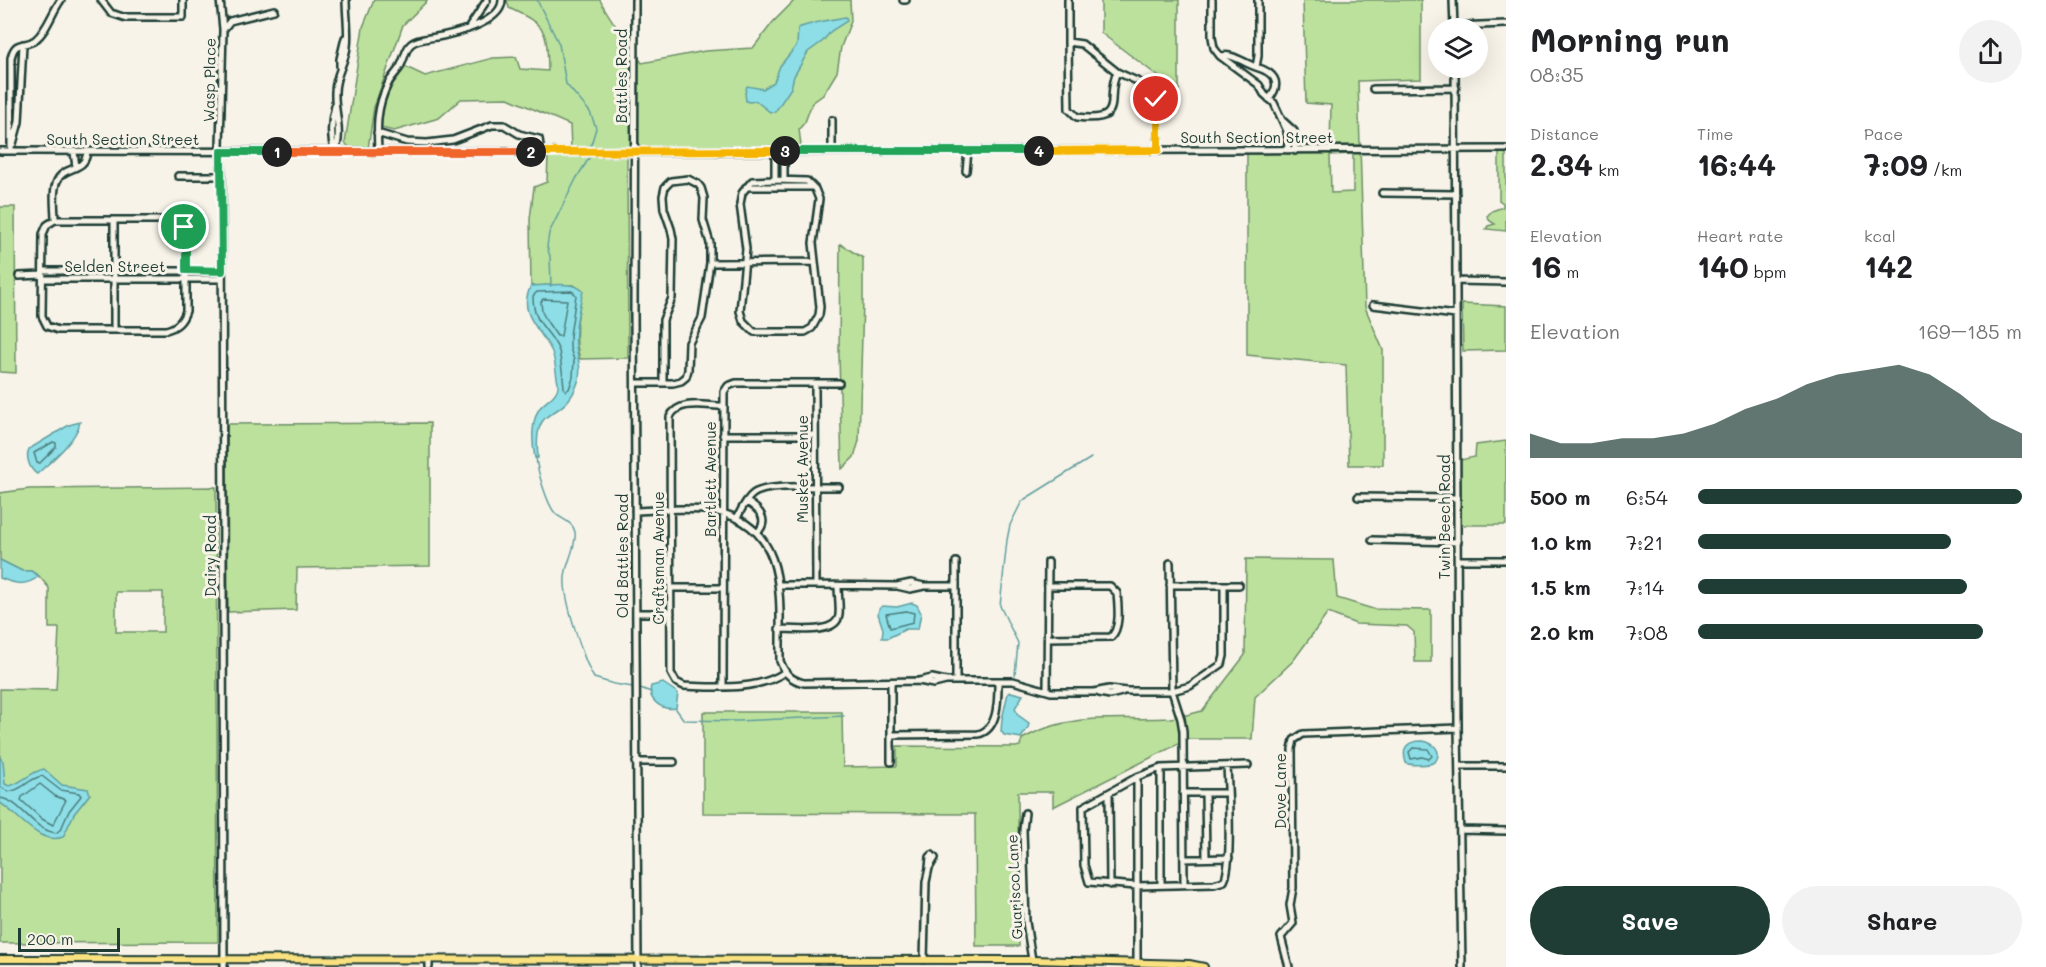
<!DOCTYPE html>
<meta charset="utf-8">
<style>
:root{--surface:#fff;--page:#f2f2f2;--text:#202124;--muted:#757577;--accent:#1f3d34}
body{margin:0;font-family:Mali,sans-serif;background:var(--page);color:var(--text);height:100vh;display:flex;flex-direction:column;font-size:22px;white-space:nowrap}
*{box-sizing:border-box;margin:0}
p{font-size:20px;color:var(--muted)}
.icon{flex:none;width:33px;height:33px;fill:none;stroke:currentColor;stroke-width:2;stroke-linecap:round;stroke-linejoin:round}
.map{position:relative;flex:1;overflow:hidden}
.drawer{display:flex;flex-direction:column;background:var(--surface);width:540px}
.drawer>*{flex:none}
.fabs{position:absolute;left:1428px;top:18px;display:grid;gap:12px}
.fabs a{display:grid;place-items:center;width:60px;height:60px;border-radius:50%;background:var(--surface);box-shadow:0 6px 24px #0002;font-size:30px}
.scale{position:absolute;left:18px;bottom:15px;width:102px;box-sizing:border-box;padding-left:6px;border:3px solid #1f3d34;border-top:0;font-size:16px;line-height:21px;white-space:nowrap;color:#1f3d34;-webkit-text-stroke:4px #f7f3e8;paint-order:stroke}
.pin{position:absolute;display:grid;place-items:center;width:51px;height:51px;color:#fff;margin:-26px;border:3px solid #fff;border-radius:50%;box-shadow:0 2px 6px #0007}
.km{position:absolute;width:30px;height:30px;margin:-15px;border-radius:50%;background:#222;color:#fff;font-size:16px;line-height:30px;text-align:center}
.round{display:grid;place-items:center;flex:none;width:63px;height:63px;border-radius:32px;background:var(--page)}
.head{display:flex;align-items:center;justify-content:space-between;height:102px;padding:0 24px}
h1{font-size:33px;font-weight:700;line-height:45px}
.stats{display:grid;grid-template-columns:repeat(3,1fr);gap:9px;height:102px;padding:6px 24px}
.stats div{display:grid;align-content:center}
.stats b{font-size:30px;font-weight:700}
.stats small{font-size:16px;font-weight:400}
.stats p{font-size:16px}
.chart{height:168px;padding:12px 24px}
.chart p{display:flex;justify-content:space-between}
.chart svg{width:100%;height:108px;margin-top:6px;fill:var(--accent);opacity:.7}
.action{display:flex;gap:12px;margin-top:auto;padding:12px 24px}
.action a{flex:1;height:69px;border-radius:36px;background:var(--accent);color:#fff;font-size:24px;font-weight:700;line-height:69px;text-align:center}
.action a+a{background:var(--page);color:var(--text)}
ul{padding:0 24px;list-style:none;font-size:20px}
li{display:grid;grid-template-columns:96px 72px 1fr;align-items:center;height:45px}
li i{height:15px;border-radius:8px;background:var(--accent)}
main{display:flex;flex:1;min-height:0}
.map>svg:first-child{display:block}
.green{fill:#bce19c;stroke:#6e8f68;stroke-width:1.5;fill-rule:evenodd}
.water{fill:#8ddee7;stroke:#619e9f;stroke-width:1.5}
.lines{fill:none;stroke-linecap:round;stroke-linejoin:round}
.shore{stroke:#4b7d7c;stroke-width:1.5}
.stream{stroke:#619e9f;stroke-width:1.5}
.minor-casing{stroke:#1f3d34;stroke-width:10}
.major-casing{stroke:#1f3d34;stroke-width:10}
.minor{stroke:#f7f3e8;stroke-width:5}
.major{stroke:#fae180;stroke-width:6}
.split-1-casing{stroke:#fff;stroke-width:12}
.split-2-casing{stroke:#fff;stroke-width:12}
.split-3-casing{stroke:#fff;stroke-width:12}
.split-4-casing{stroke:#fff;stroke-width:12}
.split-5-casing{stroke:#fff;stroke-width:12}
.split-1{stroke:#22a559;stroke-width:8}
.split-2{stroke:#f0652b;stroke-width:8}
.split-3{stroke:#f5b400;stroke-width:8}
.split-4{stroke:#22a559;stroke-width:8}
.split-5{stroke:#f5b400;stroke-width:8}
.labels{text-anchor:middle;stroke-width:6;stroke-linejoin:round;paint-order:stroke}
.street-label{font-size:15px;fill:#1f3d34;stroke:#f7f3e8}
</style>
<main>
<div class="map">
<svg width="1506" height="967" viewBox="0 0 1506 967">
<rect width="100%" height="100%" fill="#f7f3e8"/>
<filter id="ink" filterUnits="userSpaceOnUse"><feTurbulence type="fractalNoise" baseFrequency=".0167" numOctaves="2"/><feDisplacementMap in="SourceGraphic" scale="12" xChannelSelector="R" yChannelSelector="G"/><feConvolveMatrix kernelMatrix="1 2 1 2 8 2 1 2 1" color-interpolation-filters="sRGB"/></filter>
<g filter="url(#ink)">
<path class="green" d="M374 0H428L403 25 374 107 368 149H351L345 143 363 27Z
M507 0H600C611 22 628 42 642 63L705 51 753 48 773 22 795 0H850L851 21 841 47 837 72 823 95 812 103 805 122 799 129 801 146 571 148 570 125 508 98 461 99 439 118 394 131 381 128C379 102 390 86 406 67L425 76 493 58 516 57 520 69 548 71C547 29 547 26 509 8Z
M1101 0H1179V92L1101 33Z
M1303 0H1421V79L1358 81 1365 307 1383 350V465H1349L1346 365 1247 355V148L1330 147 1331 105 1306 103ZM1353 154V192L1331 193 1330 155Z
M1499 153H1506V231L1486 229 1488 226 1495 224 1490 221 1487 216 1492 211 1503 207V203L1499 200Z
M627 155 628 358 580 359C573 337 578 314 582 291L574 285 531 286 530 219 534 187 547 182 548 156Z
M0 207H15L16 373 0 372Z
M840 244 863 258V300L859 441 854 457 842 469 839 355Z
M1462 304 1506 306V350L1463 351Z
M430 423V566L297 568 296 610 228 612 227 424Z
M1506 441V525H1460V460L1475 457 1476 445Z
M216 487 218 942 0 943V689L56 690 59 628H49V588L39 576 31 571H22L0 560V493L29 489ZM116 592H163V632H116Z
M1246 559 1334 560 1337 598 1373 609 1431 610V662H1415L1414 632 1407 626 1356 624 1328 613 1293 661 1255 697 1252 739H1188L1053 807V792H1018L1019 946H976L975 814 703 813V712H842L843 767 897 766V746L1016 747 1020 746 1022 739C1070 711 1117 721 1170 718 1180 717 1191 714 1202 711L1245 655Z"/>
<path class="water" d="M846 17 847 21 831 31 823 41 808 52 794 76 791 88 775 112H770L756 101 749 102 746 101 745 93 747 86 763 89 774 82 780 66 797 45 798 28C813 22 829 20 846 17Z
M546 285C558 285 574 282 583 291 579 309 574 329 576 346 578 359 582 370 578 382 572 400 564 406 549 415 535 423 537 445 538 458H535C532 443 531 422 539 409 544 401 560 395 558 383 556 375 555 358 552 352 542 330 516 314 531 286Z
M80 422C77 440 50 462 37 474 30 470 25 457 29 449L69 425Z
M0 560 22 571H31L39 576C26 587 15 584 0 578Z
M912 603 917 605 921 613 918 629H906L888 638H882L883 629 878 614 879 609 882 606 897 607Z
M663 683 678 693 676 708C662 711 647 700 651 686Z
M1011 692 1023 695 1015 708 1018 715 1029 723 1028 728 1021 738 1004 735 1001 731 1002 719 1008 693Z
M1423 741C1434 743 1443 751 1435 762 1430 765 1411 766 1406 763 1401 747 1407 741 1423 741Z
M0 758 3 761 5 784 9 786C22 783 30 772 44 769L62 785 88 789 90 794 74 814 63 837C39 846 19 814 0 803Z"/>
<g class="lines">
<path class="shore" d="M572 291 576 295 570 336V348L574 360 573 377 569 389 566 391 564 388C564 384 560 355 559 351 550 328 533 326 533 296L537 292Z
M543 299 567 300 561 336H557L548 323 542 312 541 302Z
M53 442 56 443V447L40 463H37L34 453Z
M906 611 914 613 913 622 890 628 886 614Z
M1413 748 1428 749 1432 756 1429 759 1422 757 1411 759 1409 752Z
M40 784 55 796 66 800 53 825 42 819 21 800 22 797Z
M0 786 8 792C24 790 27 779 42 776L60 790 79 793 81 796 69 811 61 829 56 833C32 830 22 801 0 798"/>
<path class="stream" d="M537 0 559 44 566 84 590 112 596 128 591 145
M551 286 550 256 547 247 549 233 576 179 591 155
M536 457C537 470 547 504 555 513 561 520 573 521 575 532 577 547 566 562 565 577 563 598 583 659 594 678L614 684 633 687
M1015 675 1018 643 1000 606 1007 540 1010 525 1021 503 1025 499 1091 458
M640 688 651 692
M676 709 684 720 737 721 844 716"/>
<g class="minor-casing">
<path id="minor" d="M101 0 111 13 126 18
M220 0 223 29
M635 0 634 312 638 967
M903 0H906
M1068 0V42
M1212 0V37L1214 48 1220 56 1259 85 1264 94 1274 103 1287 131 1288 150
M1453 0 1454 28
M123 17H183V0
M1454 26 1506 24
M468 29 487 0
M1220 56C1233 53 1243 63 1256 67L1258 56V0
M340 66V59L345 38
M1256 67C1273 72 1283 82 1269 99
M1455 68 1458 728 1462 967
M1117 72C1104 99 1128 123 1077 117L1069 109 1068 42 1082 44 1117 72 1139 82 1150 89 1158 106V150
M1373 89 1456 88
M832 120V151
M1283 121 1294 131 1295 151
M377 133 407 142 427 143 453 140 492 125H504L519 134 539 139 541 152
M13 144 19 122 23 44
M0 151 634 152 1506 149
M11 151V58C15 39 24 48 35 40 47 31 52 12 61 0
M784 151V180
M74 152 76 167
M335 152C343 132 334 112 335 92 335 75 345 63 347 47 349 32 346 15 346 0
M335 152C330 138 331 120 335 106
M378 152C377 127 376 108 388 84 391 77 398 72 401 65 405 58 405 49 411 44 418 38 433 38 442 36 460 32 502 21 502 0
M966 171 968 151
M178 176H222
M775 180 807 181 815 189 819 199 813 243 820 307 819 315 812 328 805 332H754L743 321 740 311 746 249 740 204 742 193 752 181 775 180V152
M746 187H813
M1382 193 1456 194
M55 220H171L181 223 186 233V311C182 322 177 327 166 330H58L47 326 42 316 43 234 47 225Z
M55 220C55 209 52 191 57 181 64 165 85 173 87 152
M43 271H222
M19 276 43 275
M43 279H222
M1456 281 1506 282
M1373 305 1456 315
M114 330V220
M635 383H673L681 381 686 377 688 370 689 343 702 318 710 263 814 262
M663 383V320L672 298 673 239 671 229 664 209 663 196 665 187 671 181 688 179 698 184 701 188 704 198 703 220 710 243V263
M815 383 816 585 897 586 911 583 924 586 910 589 897 586
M722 406C706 406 678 399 670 417L671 673 676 682 684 686C716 687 758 691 785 672
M723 435H815
M1358 497 1457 498
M747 502C759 509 770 520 757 533
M635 511C660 510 688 507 713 511 791 525 779 602 780 661 785 674 791 680 804 683L919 681 934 684 946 681
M737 518C741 510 746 499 753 494 767 483 820 488 839 487
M1372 540 1458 542
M1458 560H1506
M1170 563 1172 691 1190 686 1222 664 1224 656V585
M779 585H816
M1170 585H1239
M924 586H956
M671 588H723
M636 613H671
M779 629C794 629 837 635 839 615 840 606 838 595 838 586
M1048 638 1111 637C1121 628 1118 606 1117 593L1110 586H1048
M919 681 932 678 946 681H1013L1051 692H1094L1109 689 1127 691H1172L1181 719 1183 731 1184 884
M956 681V562
M891 682V762
M723 686 724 392 728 386 736 383H839
M1047 691 1048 562
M1099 693 1110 695 1122 692
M891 735 978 734C999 730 998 698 998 681
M636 762H674
M1460 766H1506
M1161 768V885
M1137 777V962
M1183 793H1228
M1205 793 1206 858
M1109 794 1110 885
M1025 813 1023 830 1026 922 1032 960
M1460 830 1506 831
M932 855 935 858 929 868 930 857Z
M1184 859 1229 858
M1224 881C1233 865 1228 789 1227 766
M1089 882 1084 865 1083 807 1137 777 1161 768 1248 765
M1089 882 1136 886 1214 884 1224 881
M924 960 926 882 929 868
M224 967 222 176 220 146 223 30 230 21 274 10
M429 967V960
M1289 967 1281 937 1293 923 1290 905 1293 888 1292 749 1294 740 1303 734 1458 728"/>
</g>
<g class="major-casing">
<path id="major" d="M0 959 1032 960 1189 964 1204 967"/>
</g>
<use href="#minor" class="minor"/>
<use href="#major" class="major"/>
</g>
</g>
<g class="lines" filter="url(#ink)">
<g class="split-1-casing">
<path id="split-1" d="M184 227 186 232V270L222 271 221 152H277"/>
</g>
<g class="split-2-casing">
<path id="split-2" d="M277 152H531"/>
</g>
<g class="split-3-casing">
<path id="split-3" d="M531 152 785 151"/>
</g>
<g class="split-4-casing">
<path id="split-4" d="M785 151H1039"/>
</g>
<g class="split-5-casing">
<path id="split-5" d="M1039 151 1158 150V109L1156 99"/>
</g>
<use href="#split-1" class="split-1"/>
<use href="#split-2" class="split-2"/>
<use href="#split-3" class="split-3"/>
<use href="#split-4" class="split-4"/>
<use href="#split-5" class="split-5"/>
</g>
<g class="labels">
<g class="street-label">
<text transform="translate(622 76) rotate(-90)" y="5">Battles Road</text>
<text transform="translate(210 80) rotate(-89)" y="5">Wasp Place</text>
<text x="1257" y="143">South Section Street</text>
<text x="123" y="145">South Section Street</text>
<text x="115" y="272">Selden Street</text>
<text transform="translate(803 469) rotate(-90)" y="5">Musket Avenue</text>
<text transform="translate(711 479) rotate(-90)" y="5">Bartlett Avenue</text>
<text transform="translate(1445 517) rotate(-90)" y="5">Twin Beech Road</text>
<text transform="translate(211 556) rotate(-90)" y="5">Dairy Road</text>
<text transform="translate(623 556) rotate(-90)" y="5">Old Battles Road</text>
<text transform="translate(659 558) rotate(-90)" y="5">Craftsman Avenue</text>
<text transform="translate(1281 791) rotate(-90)" y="5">Dove Lane</text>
<text transform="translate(1015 887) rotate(-93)" y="5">Guarisco Lane</text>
</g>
</g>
</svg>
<div class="fabs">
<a><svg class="icon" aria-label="layers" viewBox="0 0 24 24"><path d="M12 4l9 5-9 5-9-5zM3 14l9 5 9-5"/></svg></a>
</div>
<div class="scale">200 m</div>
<div class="pin" style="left:184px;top:227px;background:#1e9e55"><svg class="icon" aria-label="arrive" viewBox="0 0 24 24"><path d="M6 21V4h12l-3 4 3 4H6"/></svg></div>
<div class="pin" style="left:1156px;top:99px;background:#d93025"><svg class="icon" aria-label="check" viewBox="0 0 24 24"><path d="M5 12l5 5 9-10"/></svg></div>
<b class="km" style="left:277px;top:152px">1</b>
<b class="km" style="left:531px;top:152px">2</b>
<b class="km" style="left:785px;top:151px">3</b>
<b class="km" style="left:1039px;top:151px">4</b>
</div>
<section class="drawer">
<div class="head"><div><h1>Morning run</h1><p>08:35</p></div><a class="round"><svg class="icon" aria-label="share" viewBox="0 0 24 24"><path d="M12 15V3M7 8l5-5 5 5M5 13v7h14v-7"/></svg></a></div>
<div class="stats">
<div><p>Distance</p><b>2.34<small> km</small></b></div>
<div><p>Time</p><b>16:44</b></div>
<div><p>Pace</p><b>7:09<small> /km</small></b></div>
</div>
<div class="stats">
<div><p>Elevation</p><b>16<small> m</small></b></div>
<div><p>Heart rate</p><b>140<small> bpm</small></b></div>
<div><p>kcal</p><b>142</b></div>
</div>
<div class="chart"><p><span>Elevation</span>169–185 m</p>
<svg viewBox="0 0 160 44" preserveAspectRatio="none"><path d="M0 44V34L10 38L20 38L30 36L40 36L50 34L60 30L70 24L80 20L90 14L100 10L110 8L120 6L130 10L140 18L150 28L160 34V44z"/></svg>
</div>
<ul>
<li><b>500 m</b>6:54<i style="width:100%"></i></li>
<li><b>1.0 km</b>7:21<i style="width:78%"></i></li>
<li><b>1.5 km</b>7:14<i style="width:83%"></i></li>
<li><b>2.0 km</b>7:08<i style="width:88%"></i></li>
</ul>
<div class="action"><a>Save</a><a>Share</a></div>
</section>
</main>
